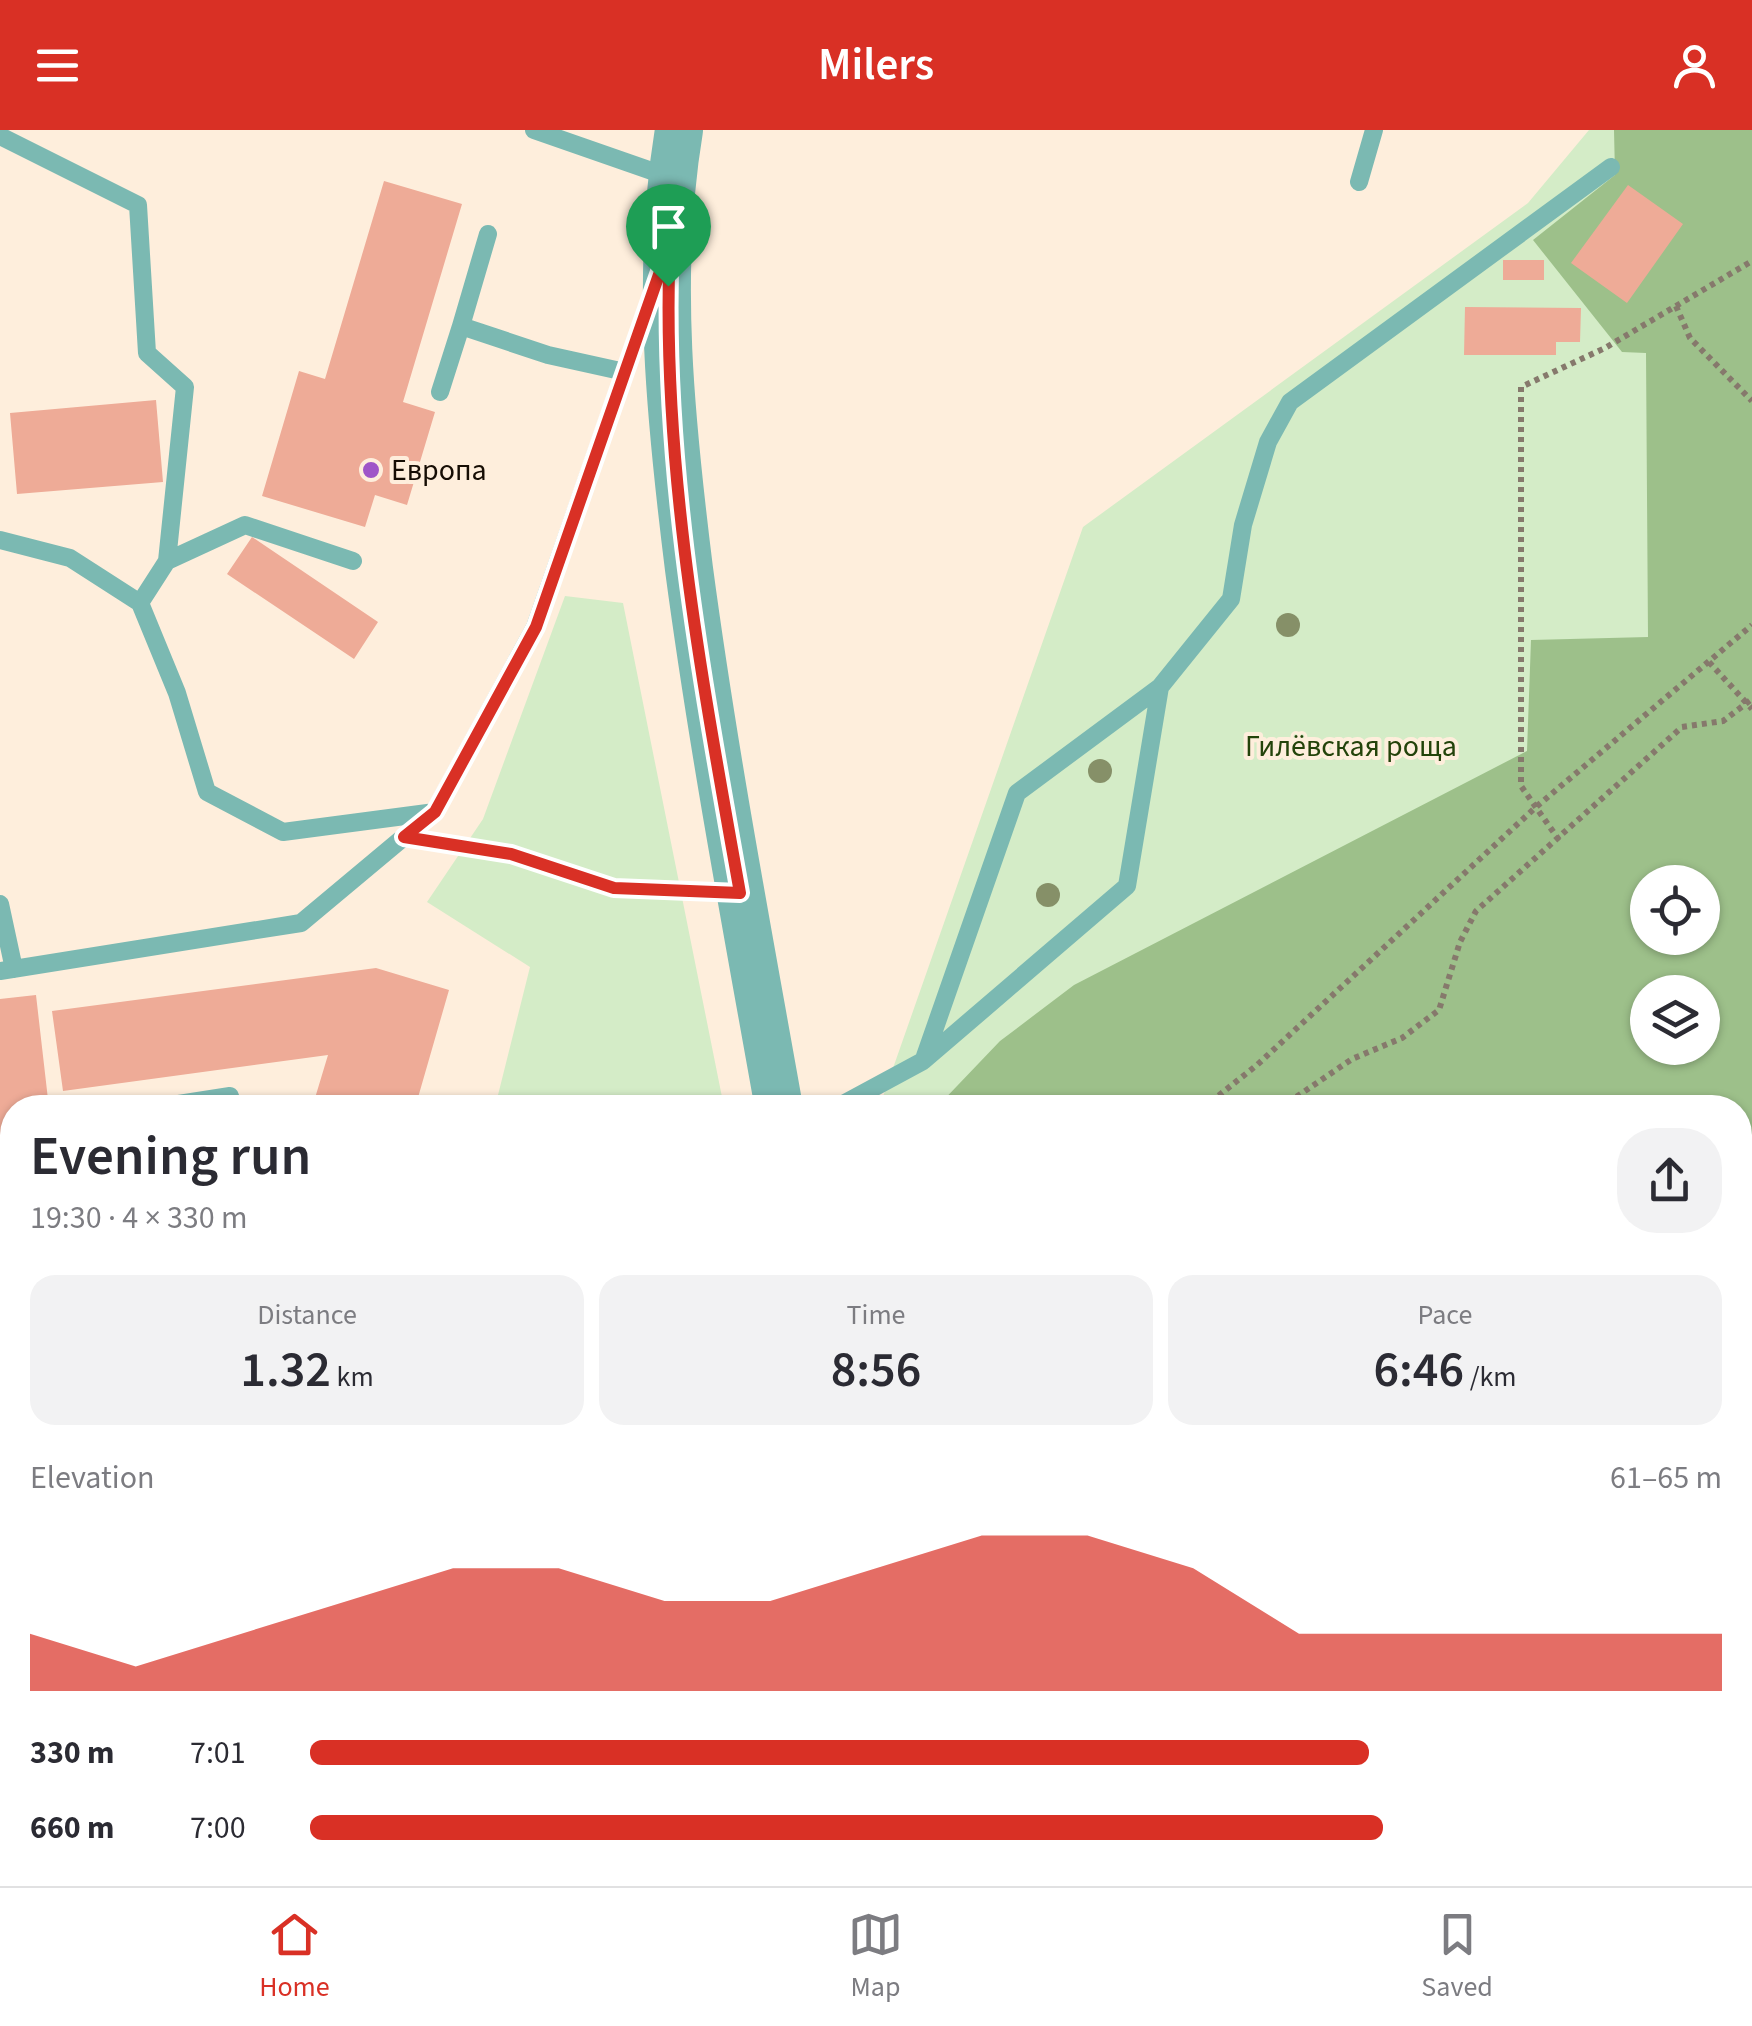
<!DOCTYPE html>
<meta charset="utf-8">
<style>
:root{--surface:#fff;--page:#f2f2f3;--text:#2b2b33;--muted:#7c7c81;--line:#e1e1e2;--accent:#d93025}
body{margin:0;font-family:"Source Sans 3",sans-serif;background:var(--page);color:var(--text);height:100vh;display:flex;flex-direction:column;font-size:38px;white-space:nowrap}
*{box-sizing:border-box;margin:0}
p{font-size:32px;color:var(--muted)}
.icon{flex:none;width:55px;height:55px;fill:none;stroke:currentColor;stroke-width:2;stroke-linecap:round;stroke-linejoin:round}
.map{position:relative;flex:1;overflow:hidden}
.details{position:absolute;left:0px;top:965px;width:1752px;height:792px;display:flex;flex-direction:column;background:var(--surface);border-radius:40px 40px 0 0;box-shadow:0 2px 8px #0004}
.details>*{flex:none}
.controls{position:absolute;left:1630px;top:735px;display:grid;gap:20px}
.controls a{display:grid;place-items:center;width:90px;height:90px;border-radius:50%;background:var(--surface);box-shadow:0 2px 8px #0004;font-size:50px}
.pin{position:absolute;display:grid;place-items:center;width:85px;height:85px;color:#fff;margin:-102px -42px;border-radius:50% 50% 50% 0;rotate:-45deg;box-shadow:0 0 10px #0007}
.pin .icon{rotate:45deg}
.round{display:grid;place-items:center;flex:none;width:105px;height:105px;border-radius:40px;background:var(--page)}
.summary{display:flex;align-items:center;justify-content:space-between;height:170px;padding:0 30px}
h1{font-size:55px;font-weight:600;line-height:75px}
.stats{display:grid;grid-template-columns:repeat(3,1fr);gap:15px;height:170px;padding:10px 30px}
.stats div{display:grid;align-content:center;border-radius:25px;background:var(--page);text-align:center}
.stats b{font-size:50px;font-weight:600}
.stats small{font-size:28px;font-weight:400}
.stats p{font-size:28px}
.chart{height:280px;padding:20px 30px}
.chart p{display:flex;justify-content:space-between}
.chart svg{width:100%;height:180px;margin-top:10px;fill:var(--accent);opacity:.7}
ul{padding:0 30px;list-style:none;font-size:32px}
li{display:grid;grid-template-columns:160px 120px 1fr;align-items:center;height:75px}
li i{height:25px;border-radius:12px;background:var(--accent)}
header{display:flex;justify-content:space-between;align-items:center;height:130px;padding:0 30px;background:var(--accent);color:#fff;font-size:45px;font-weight:600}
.menu{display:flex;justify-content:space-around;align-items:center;height:140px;border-top:2px solid var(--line);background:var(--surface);font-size:28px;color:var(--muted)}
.menu a{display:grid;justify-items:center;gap:5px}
.menu .selected{color:var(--accent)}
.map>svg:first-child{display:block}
.commercial{fill:#f3e0f0}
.green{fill:#d4ecc7;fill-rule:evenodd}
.forest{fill:#9dc08a;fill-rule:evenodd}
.building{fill:#eeab97}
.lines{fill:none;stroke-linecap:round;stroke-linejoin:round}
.path{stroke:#86796c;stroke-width:6;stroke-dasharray:5 5;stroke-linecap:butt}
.service{stroke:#7bb9b2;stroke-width:18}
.tertiary{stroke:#7bb9b2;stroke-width:48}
.tree{fill:#869068}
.route-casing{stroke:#fff;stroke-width:20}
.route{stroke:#d93025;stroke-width:12}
.poi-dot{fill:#9f55c8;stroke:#feeedc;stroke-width:4}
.labels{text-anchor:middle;stroke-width:8;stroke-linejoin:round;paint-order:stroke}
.poi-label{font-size:30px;fill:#160d04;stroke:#feeedc;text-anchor:start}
.park-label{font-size:30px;fill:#23430a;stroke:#feeedc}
</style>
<header><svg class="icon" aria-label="menu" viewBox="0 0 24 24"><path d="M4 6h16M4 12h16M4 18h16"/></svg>Milers<svg class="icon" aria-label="person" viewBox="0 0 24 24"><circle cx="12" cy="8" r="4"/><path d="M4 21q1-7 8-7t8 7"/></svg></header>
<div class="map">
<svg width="1752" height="1756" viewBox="0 0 1752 1756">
<rect width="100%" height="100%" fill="#feeedc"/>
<path class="commercial" d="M519 1745H623L624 1756H520Z"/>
<path class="green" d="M1589 0H1752V1756H1037L1740 1745V978H879L1083 397 1528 73ZM1648 752H1702V808H1648ZM1648 862H1702V918H1648Z
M565 466 623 473 724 977H495L530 837 427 772 483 689Z
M160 1745H274L268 1756H161Z
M325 1745H483L456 1756H321Z"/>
<path class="forest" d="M1614 0H1752V1756H1032L1029 1745H1740V978H936L1000 911 1074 855 1527 621 1531 510 1648 507 1646 223 1622 222 1533 110 1615 45ZM1648 752H1702V808H1648ZM1648 862H1702V918H1648Z"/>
<path class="building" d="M384 51 462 74 403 272 435 282 407 375 375 365 365 397 262 366 299 241 325 249Z
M1628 55 1683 94 1627 173 1571 133Z
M1503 130H1544V150H1503Z
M1465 177 1581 178 1580 212H1556V225H1464Z
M156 270 163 352 17 364 10 283Z
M252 407 378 492 354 529 227 444Z
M376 838 449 860 415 978H312L328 925 63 961 52 881Z
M36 865 49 978H12V1314L0 1315V869Z
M12 1493V1601H10L0 1495Z
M28 1745H102L104 1756H29Z"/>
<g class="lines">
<path class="path" d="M1676 176 1690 208 1752 271
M1709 532 1752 579
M1559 710 1521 656V257L1605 218 1752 131
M435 712 511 724 615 758 701 761
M1203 978 1257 935 1536 677 1752 495
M1280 978 1352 929 1402 908 1439 880 1460 812 1476 781 1682 597 1723 591 1752 569
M1740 1016 1752 1009
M1740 1662 1752 1659
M1740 1710 1752 1709
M1057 1745 1060 1756
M1170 1745 1172 1756
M1225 1756 1226 1745"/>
<path class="service" d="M534 0 669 47
M0 6 138 75 147 223 185 257 167 431 140 473
M1359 52 1374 0
M461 196 488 104
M440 262 461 196 548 225 625 242
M0 410 70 428 140 473 177 563 207 662 283 702 435 682
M167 431 245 395 353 431
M0 774 14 839
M0 841 301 793 435 681 535 497 650 170
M924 929 1017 663 1160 557
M153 978 230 966 231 978
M836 978 923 931 1127 756 1160 557 1231 469 1243 395 1268 312 1290 272 1611 37
M0 1343 12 1341
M0 1403 12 1402
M0 1468 12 1466
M698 1756 709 1745"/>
<path class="tertiary" d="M679 0C655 144 671 295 689 439 713 619 747 798 779 978
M959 1745 963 1756"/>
</g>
<g class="tree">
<circle cx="1288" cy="495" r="12"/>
<circle cx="1100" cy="641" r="12"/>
<circle cx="1048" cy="765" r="12"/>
</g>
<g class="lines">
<g class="route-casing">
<path id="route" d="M670 113C660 331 702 549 740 763L614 758 511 724 404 707 435 682 536 497Z"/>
</g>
<use href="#route" class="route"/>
</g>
<circle class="poi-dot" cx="371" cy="340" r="10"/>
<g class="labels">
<g class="poi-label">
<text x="391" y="350">Европа</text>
</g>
<g class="park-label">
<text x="1351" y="626">Гилёвская роща</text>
</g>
</g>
</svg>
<div class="controls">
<a><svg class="icon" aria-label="locate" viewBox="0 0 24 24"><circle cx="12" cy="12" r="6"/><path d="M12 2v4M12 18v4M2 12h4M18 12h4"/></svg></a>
<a><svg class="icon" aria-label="layers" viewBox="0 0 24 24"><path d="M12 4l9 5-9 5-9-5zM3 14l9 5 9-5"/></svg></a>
</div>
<div class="pin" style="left:668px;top:156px;background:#1e9e55"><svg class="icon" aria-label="arrive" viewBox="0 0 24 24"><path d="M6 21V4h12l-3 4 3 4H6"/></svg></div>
<section class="details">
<div class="summary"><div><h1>Evening run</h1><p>19:30 · 4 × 330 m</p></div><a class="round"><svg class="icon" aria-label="share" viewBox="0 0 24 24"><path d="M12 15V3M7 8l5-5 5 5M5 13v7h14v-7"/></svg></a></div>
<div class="stats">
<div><p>Distance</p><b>1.32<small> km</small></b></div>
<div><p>Time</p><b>8:56</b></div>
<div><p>Pace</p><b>6:46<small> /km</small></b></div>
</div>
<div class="chart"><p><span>Elevation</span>61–65 m</p>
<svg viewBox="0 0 160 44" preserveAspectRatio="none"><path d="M0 44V30L10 38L20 30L30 22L40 14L50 14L60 22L70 22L80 14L90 6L100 6L110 14L120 30L130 30L140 30L150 30L160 30V44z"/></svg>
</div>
<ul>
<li><b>330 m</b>7:01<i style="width:75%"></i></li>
<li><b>660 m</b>7:00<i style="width:76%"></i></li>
</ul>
</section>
</div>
<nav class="menu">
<a class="selected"><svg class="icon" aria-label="home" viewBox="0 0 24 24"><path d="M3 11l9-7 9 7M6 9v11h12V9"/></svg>Home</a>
<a><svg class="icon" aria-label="map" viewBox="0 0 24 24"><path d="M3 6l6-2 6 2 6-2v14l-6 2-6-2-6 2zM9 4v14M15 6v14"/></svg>Map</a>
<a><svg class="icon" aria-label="saved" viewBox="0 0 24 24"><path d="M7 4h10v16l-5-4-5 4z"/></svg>Saved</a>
</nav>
